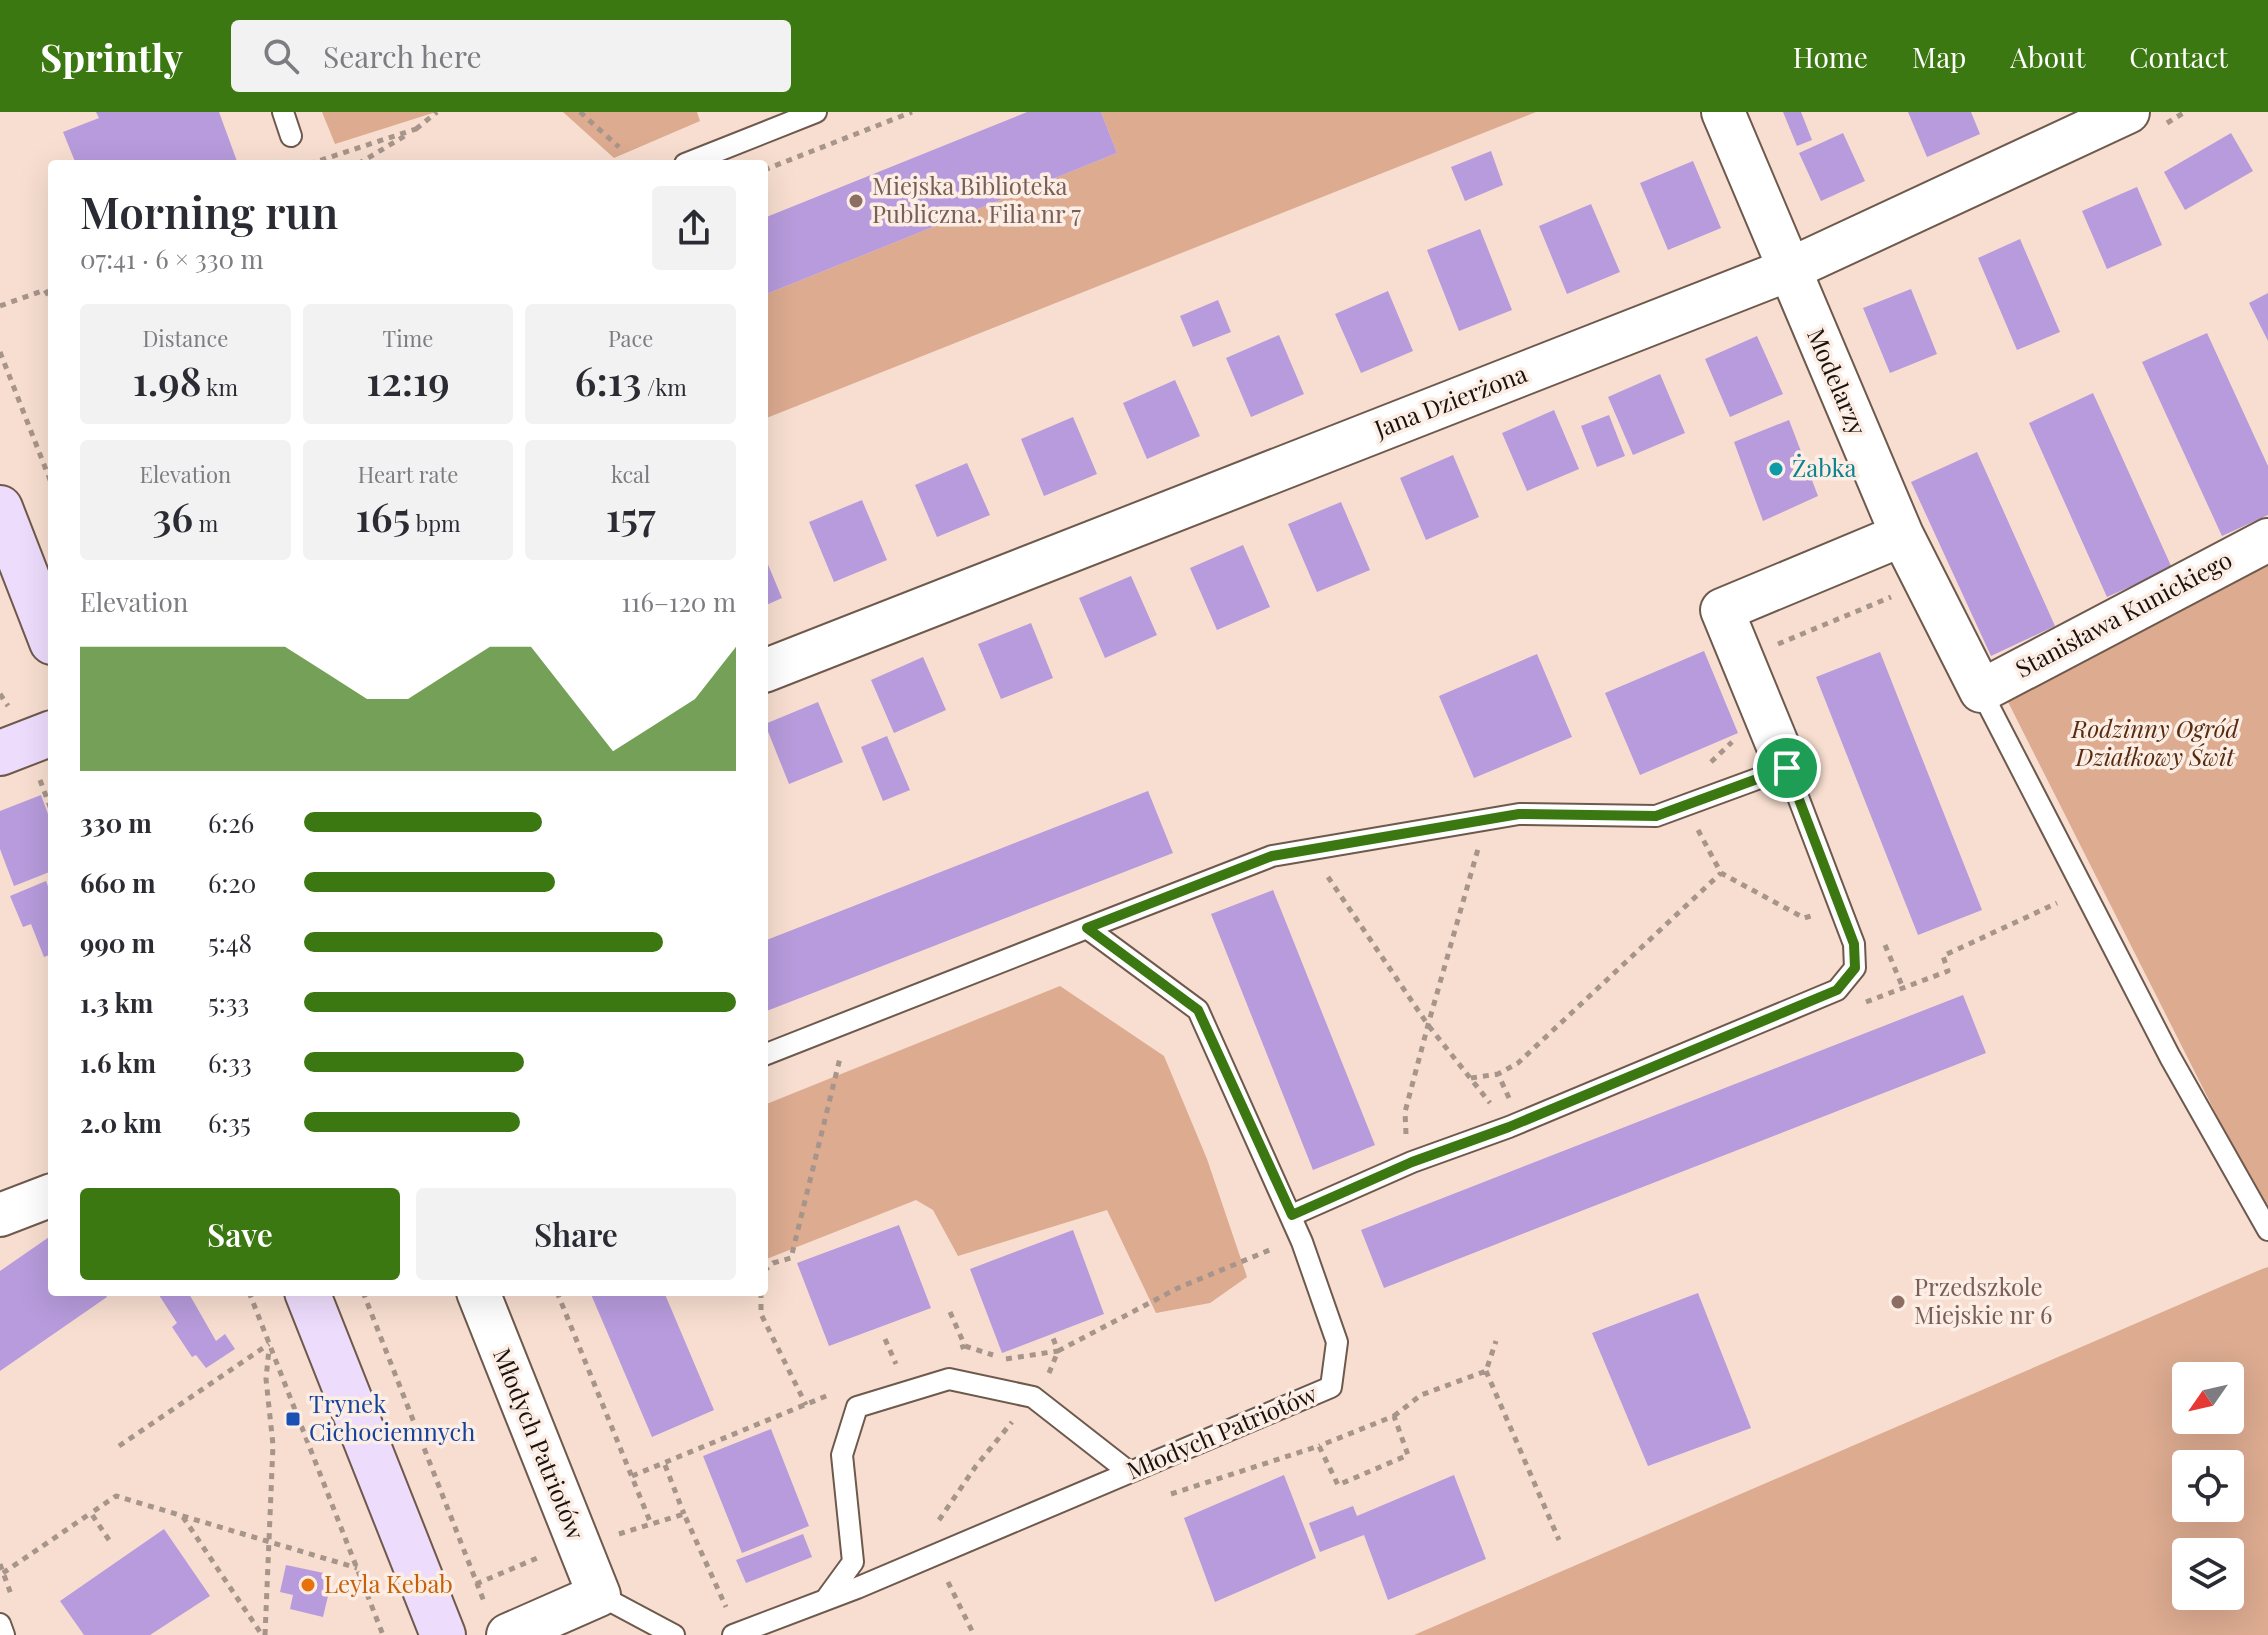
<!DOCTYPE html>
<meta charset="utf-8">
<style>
:root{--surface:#fff;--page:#f2f2f3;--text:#2b2b33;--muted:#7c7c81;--accent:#3c7812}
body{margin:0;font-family:"Playfair Display",serif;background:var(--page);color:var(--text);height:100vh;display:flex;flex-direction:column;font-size:30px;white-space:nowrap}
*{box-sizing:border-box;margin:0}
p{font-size:26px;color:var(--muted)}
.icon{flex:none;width:44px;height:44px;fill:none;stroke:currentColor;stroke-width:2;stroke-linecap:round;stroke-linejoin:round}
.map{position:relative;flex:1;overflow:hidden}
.details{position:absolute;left:48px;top:48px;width:720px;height:1136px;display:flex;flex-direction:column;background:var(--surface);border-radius:8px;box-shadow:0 8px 32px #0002}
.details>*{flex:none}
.needle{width:52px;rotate:236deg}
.fabs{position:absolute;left:2172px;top:1250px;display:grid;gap:16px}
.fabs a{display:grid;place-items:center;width:72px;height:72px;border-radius:8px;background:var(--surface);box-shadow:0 8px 32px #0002;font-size:40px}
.pin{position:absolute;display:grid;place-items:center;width:68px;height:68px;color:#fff;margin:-34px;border:4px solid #fff;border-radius:50%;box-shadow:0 2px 8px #0007}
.round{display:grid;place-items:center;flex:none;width:84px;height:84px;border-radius:8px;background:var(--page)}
.head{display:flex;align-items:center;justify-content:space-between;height:136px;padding:0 32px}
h1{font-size:44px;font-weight:600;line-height:60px}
.figures{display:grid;grid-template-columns:repeat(3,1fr);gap:12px;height:136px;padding:8px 32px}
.figures div{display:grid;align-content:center;border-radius:8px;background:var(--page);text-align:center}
.figures b{font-size:40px;font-weight:600}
.figures small{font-size:22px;font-weight:400}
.figures p{font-size:22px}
.chart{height:224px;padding:16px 32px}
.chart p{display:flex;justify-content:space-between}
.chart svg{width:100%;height:144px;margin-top:8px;fill:var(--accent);opacity:.7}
.cta{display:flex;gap:16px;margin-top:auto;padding:16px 32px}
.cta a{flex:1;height:92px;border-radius:8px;background:var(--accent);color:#fff;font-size:32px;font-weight:600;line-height:92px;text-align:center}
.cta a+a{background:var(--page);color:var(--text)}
ul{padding:0 32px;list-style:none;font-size:26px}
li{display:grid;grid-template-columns:128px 96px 1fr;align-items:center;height:60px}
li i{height:20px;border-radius:10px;background:var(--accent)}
header{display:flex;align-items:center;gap:48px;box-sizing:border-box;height:112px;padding:0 40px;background:var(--accent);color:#fff}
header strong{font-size:38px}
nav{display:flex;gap:44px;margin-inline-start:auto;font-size:28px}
.search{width:560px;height:72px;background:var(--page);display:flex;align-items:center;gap:20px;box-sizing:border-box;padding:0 28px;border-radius:8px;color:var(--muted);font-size:30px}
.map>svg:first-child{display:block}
.green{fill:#dcab90;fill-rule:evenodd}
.building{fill:#b79bdc}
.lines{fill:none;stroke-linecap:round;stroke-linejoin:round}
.lane-casing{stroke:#6e594d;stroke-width:24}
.street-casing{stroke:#6e594d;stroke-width:46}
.secondary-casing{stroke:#6e594d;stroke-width:48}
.path{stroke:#a7948a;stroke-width:5;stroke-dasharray:6 6;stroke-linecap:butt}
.lane{stroke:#fff;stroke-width:20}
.street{stroke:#fff;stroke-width:42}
.secondary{stroke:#eedcfc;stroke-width:44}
.route-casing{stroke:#fff;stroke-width:16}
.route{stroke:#3c7812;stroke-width:10}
.education-dot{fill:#8d6e63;stroke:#fcede5;stroke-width:3}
.culture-dot{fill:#0f9aa8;stroke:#fcede5;stroke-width:3}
.transit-dot{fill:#1a4fb4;stroke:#fcede5;stroke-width:3}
.food-dot{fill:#e8710a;stroke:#fcede5;stroke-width:3}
.labels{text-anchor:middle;stroke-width:7;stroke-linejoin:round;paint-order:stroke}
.education-label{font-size:24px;fill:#785e54;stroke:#fcede5;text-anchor:start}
.street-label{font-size:24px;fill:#1a120d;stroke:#fcede5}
.culture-label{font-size:24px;fill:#0d838f;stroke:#fcede5;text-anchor:start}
.park-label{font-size:24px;font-style:italic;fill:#562b0e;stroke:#fcede5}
.transit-label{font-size:24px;fill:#164399;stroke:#fcede5;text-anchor:start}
.food-label{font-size:24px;fill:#c56008;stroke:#fcede5;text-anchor:start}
</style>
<header>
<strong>Sprintly</strong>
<div class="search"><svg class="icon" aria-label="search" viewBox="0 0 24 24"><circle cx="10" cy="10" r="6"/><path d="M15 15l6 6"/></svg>Search here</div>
<nav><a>Home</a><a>Map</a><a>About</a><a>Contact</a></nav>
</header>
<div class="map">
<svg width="2268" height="1523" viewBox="0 0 2268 1523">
<rect width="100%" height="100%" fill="#f7ded0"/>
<path class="green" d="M322 0H436L335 32Z
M563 0H697L700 9 614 46Z
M1101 0H1536L764 307V183L1117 41Z
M2268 448V1105L2004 582Z
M1060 874 1164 944 1207 1047 1247 1165 1210 1191 1156 1201 1107 1098 958 1144 933 1098 916 1088 764 1148V993Z
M2268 1155V1523H1414L2262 1157ZM2186 1264H2230V1308H2186ZM2230 1352V1396H2186V1352ZM2230 1440V1484H2186V1440Z"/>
<path class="building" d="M96 0H219L238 52H76L63 20 99 6Z
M1027 0H1101L1117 41 764 183V106Z
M1783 0H1801L1812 28 1797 34Z
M1908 0H1971L1980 22 1927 45Z
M1843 21 1865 69 1821 89 1799 41Z
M2231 21 2253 59 2185 98 2164 60Z
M1491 39 1503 73 1465 89 1451 55Z
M1693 49 1721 116 1668 138 1640 71Z
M2137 75 2162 133 2107 157 2082 99Z
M1591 92 1620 160 1567 182 1539 114Z
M1480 117 1512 198 1459 219 1427 138Z
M2020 127 2060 220 2017 238 1978 146Z
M1911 177 1937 242 1890 261 1863 196Z
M1388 179 1413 239 1361 261 1335 202Z
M2268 181V229L2249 191Z
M1218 188 1231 220 1193 235 1180 204Z
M2207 221 2268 354V403L2222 424 2142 250Z
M1279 223 1304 282 1251 305 1226 246Z
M1757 224 1783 282 1730 305 1705 247Z
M1660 262 1685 321 1633 343 1608 285Z
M1175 268 1200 324 1147 347 1123 291Z
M2093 281 2172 456 2107 485 2029 311Z
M1554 298 1579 357 1527 379 1502 321Z
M1609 303 1625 344 1597 355 1581 314Z
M1073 305 1097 362 1044 384 1021 327Z
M1789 308 1818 384 1763 409 1734 330Z
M1977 340 2055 514 1991 544 1911 370Z
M1453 343 1479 405 1426 428 1400 366Z
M967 351 990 403 937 425 915 373Z
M862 388 887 448 834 470 809 410Z
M1341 390 1370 458 1317 480 1288 412Z
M1243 433 1270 495 1217 518 1190 456Z
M764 443 782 486 764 494Z
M1131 464 1157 523 1105 546 1079 486Z
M1031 511 1053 566 1001 587 978 532Z
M1704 539 1738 621 1640 663 1605 581Z
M1880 540 1982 798 1918 823 1816 565Z
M1537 542 1572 625 1474 666 1439 584Z
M923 545 946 598 894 621 871 568Z
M818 590 843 650 789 672 765 612Z
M887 624 910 678 883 689 861 635Z
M1148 679 1173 741 764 900V829Z
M41 683 52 713V759L14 774 0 737V699Z
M46 769 52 785V842L44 845 31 812 23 815 10 784Z
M1273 778 1375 1033 1313 1058 1211 802Z
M1963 883 1986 941 1384 1176 1361 1118Z
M899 1113 931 1196 829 1234 797 1151Z
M1073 1118 1104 1202 1002 1241 970 1157Z
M52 1123V1180H104L107 1185 0 1259V1159Z
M157 1180H188L216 1229 225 1222 235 1237 206 1256 196 1243 192 1245 172 1215 177 1211Z
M590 1180H664L714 1298 652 1325Z
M1698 1181 1751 1316 1648 1354 1592 1221Z
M771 1317 809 1414 742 1441 703 1344Z
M1284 1363 1316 1446 1215 1490 1184 1406Z
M1454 1363 1486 1447 1388 1488 1364 1423 1320 1440 1309 1411 1353 1394 1357 1404Z
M164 1417 210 1484 150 1523H84L60 1489Z
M803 1422 812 1445 746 1471 736 1448Z
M286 1453 333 1463 323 1505 290 1497 293 1483 280 1480Z"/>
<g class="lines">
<g class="lane-casing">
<path id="lane" d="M283 0 291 24
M685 52 816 0
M1981 579 2170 945 2268 1118
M1087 816 1272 744 1519 702 1656 704 1787 656 1854 832 1855 856 1837 878 1509 1015 1412 1050 1292 1103
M599 1483 674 1523
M826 1487 853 1450 842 1343 857 1295 949 1267 1033 1285 1129 1360
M0 1512 4 1523
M733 1523 857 1476 1331 1275 1337 1230 1302 1130 1198 898 1087 816 764 943"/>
</g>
<g class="street-casing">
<path id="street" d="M1723 0 1902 423 1981 579 2268 428
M764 559 1788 158 2128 0
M1787 656 1722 498 1902 423
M0 1103 52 1083
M478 1180 599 1483 508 1523"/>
</g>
<g class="secondary-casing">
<path id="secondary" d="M0 396 52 530
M0 641 52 621
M307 1180 443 1523"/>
</g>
<path class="path" d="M580 0 619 35
M2167 11 2185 0
M416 17 437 0
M309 52 419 16
M358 52 408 22
M764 58 912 0
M0 194 45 178 52 189
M0 240 52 373
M1778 532 1891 485
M0 582 8 594
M1711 650 1732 630
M40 668 52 700
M1698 718 1721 761 1804 806 1814 803
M1328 765 1428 913 1490 991
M1885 833 1903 876
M1866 890 1948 859 1943 844 2057 791
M1471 966 1498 962
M1509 986 1498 962 1518 951 1721 761
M1406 1022 1405 1000 1428 913 1478 737
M764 1159 773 1151 791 1146 840 946
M249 1180 383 1523
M363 1180 485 1492
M557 1180 651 1412
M761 1180V1202L806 1293
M950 1200 965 1234 956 1237
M885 1227 896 1252
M965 1234 993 1243
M1006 1247 1058 1239 1053 1226
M1486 1259 1559 1428
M1049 1261 1058 1239 1178 1176 1272 1137
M1394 1304 1421 1283 1486 1259 1496 1229
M119 1334 269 1232
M665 1353 684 1402
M632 1364 831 1282
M1171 1382 1319 1334 1338 1373 1408 1343 1394 1304 1319 1334
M183 1405 262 1523
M939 1408 976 1354 1012 1310
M619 1422 684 1402 726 1495
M109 1428 91 1401 116 1384 357 1456
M0 1452 12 1485
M3 1461 91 1401
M948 1470 974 1523
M476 1472 542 1444
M265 1523 273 1333 266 1267 269 1237"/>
<use href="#lane" class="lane"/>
<use href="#street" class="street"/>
<use href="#secondary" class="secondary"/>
</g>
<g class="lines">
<g class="route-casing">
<path id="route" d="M1787 656 1854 832 1855 856 1837 878 1509 1015 1412 1050 1292 1103 1198 898 1087 816 1272 744 1519 702 1656 704Z"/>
</g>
<use href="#route" class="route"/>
</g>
<g class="education-dot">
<circle cx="856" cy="89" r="8"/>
<circle cx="1898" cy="1190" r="8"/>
</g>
<circle class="culture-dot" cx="1776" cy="357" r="8"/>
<rect class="transit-dot" x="285" y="1299" width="16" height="16" rx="4"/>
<circle class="food-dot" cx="308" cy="1473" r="8"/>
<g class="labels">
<g class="education-label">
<text x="872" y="83">Miejska Biblioteka<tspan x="872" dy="28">Publiczna. Filia nr 7</tspan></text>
<text x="1914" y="1184">Przedszkole<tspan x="1914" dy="28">Miejskie nr 6</tspan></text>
</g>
<g class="street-label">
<text transform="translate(1836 270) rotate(67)" y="8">Modelarzy</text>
<text transform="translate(1451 290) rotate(-21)" y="8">Jana Dzierżona</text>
<text transform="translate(2124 503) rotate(-28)" y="8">Stanisława Kunickiego</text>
<text transform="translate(1222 1321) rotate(-23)" y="8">Młodych Patriotów</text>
<text transform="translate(538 1332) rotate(68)" y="8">Młodych Patriotów</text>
</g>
<g class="culture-label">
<text x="1792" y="365">Żabka</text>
</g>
<g class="park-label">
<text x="2155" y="626">Rodzinny Ogród<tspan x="2155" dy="28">Działkowy Świt</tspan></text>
</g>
<g class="transit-label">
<text x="309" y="1301">Trynek<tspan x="309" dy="28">Cichociemnych</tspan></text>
</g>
<g class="food-label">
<text x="324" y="1481">Leyla Kebab</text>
</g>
</g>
</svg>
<div class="fabs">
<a><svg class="needle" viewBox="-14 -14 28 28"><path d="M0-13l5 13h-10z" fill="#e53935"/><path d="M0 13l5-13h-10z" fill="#7c7c81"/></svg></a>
<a><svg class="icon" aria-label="locate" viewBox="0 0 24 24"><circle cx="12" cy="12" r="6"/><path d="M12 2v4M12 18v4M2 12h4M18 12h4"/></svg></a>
<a><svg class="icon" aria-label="layers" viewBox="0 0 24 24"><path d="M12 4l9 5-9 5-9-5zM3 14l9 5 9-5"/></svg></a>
</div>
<div class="pin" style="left:1787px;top:656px;background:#1e9e55"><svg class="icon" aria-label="arrive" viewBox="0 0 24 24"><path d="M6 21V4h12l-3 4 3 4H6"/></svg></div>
<section class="details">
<div class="head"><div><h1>Morning run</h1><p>07:41 · 6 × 330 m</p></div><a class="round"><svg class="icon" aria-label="share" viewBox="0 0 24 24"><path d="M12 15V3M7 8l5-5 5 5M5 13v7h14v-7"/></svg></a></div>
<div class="figures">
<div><p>Distance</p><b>1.98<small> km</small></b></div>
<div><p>Time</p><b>12:19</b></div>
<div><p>Pace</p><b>6:13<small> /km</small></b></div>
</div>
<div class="figures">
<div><p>Elevation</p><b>36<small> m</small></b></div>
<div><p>Heart rate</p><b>165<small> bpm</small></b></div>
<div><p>kcal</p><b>157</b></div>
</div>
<div class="chart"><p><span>Elevation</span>116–120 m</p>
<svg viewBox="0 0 160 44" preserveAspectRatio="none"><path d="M0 44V6L10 6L20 6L30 6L40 6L50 6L60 14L70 22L80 22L90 14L100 6L110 6L120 22L130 38L140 30L150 22L160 6V44z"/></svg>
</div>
<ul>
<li><b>330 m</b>6:26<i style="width:55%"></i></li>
<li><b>660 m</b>6:20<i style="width:58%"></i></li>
<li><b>990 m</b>5:48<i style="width:83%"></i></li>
<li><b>1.3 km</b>5:33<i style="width:100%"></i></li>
<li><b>1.6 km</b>6:33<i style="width:51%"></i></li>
<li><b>2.0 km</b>6:35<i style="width:50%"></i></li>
</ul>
<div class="cta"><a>Save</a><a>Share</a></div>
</section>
</div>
